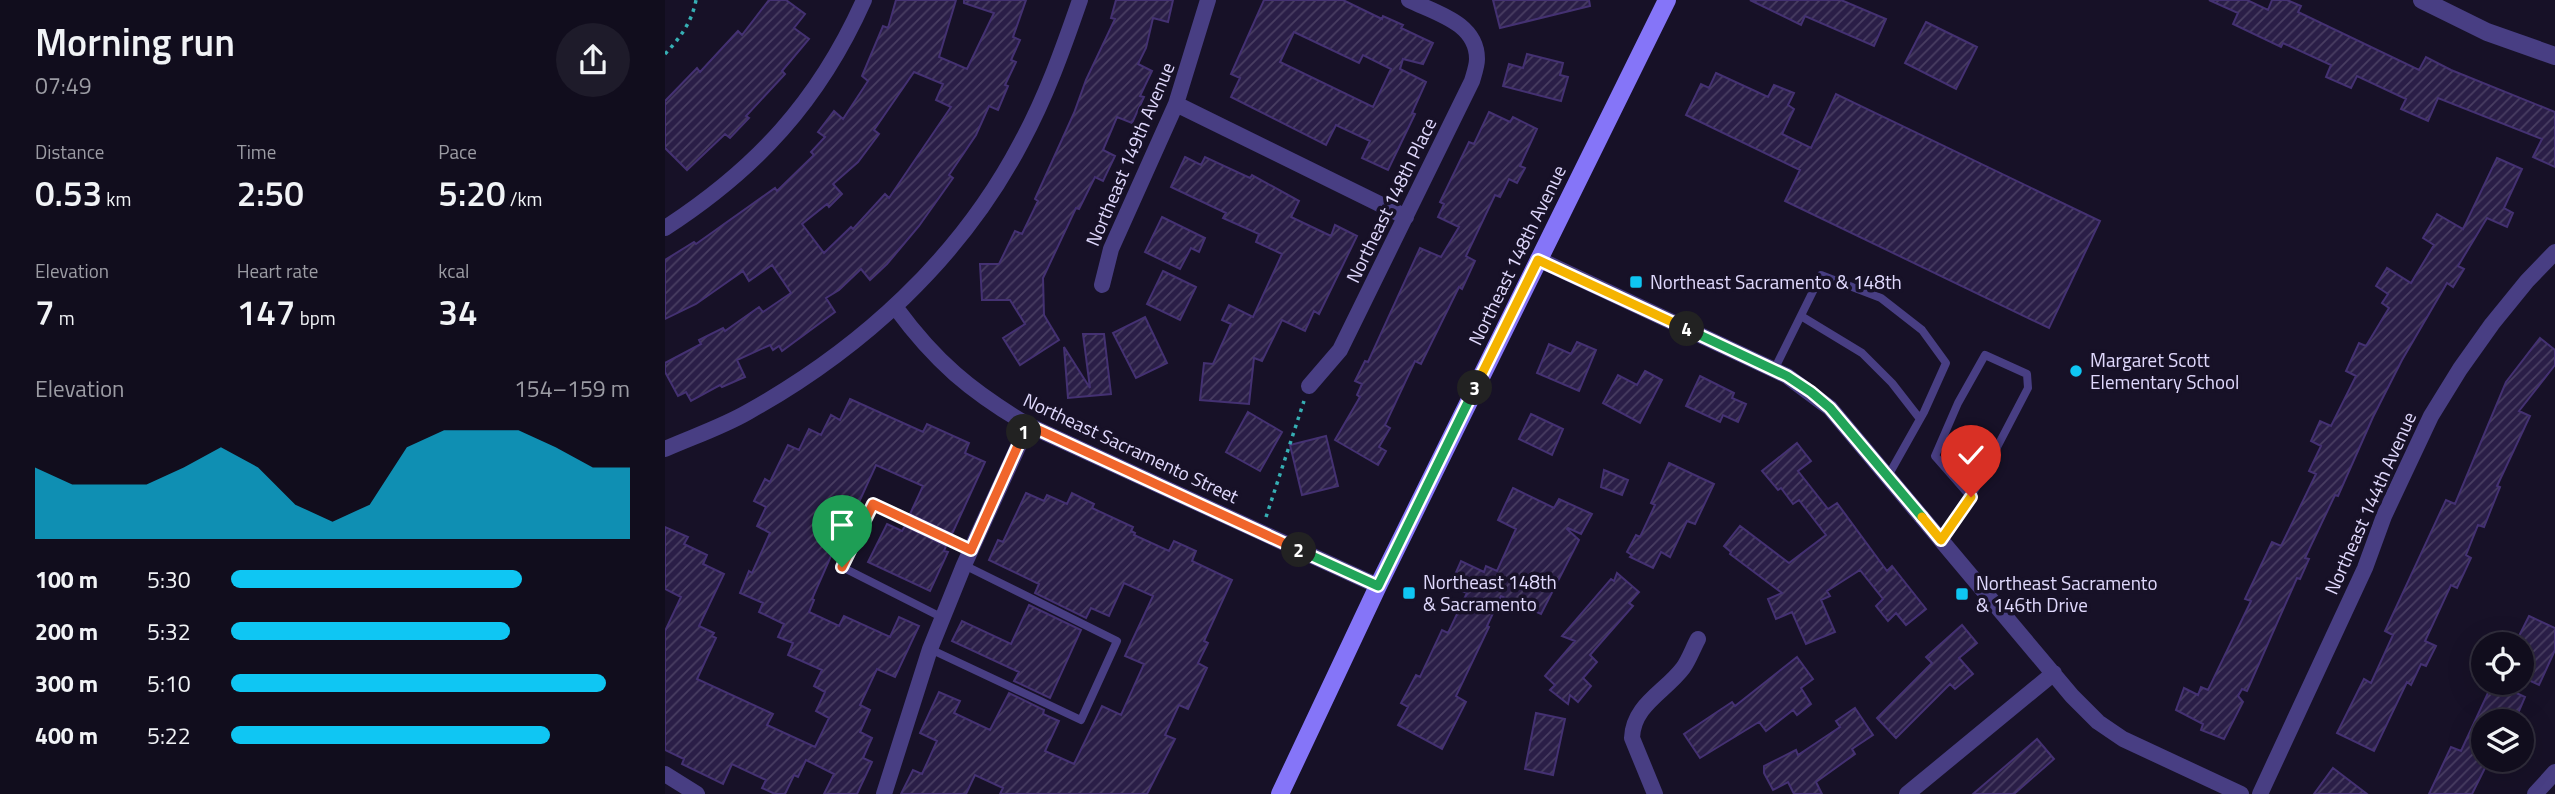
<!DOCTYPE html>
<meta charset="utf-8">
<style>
:root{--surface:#110d1d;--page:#1e1b2a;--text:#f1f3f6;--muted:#9c9ca4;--line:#302d3b;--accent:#0fc6f3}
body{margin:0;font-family:"Titillium Web",sans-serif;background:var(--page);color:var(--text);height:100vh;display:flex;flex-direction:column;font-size:26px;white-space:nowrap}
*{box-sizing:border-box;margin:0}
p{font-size:23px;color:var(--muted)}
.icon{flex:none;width:38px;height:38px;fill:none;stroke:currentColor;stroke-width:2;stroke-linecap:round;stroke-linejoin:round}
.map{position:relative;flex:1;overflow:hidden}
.drawer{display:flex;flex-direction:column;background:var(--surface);width:665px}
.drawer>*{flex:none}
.tools{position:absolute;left:1806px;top:632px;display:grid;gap:14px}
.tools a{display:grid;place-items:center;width:63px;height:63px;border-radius:50%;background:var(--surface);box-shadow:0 7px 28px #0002,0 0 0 2px var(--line);font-size:35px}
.pin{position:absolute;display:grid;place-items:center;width:60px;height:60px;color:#fff;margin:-72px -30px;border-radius:50% 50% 50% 0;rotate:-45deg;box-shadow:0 0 7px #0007}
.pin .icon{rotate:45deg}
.km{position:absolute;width:35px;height:35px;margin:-18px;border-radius:50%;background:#222;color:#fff;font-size:19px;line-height:35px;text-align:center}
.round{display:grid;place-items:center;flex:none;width:74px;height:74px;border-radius:37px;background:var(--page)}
.head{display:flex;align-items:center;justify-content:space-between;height:119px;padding:0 35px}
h1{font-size:38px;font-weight:600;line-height:52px}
.figures{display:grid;grid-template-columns:repeat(3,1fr);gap:10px;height:119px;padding:7px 35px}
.figures div{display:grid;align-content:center}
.figures b{font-size:35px;font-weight:600}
.figures small{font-size:19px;font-weight:400}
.figures p{font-size:19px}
.chart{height:196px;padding:14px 35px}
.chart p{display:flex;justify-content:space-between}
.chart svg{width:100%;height:126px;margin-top:7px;fill:var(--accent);opacity:.7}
ul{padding:0 35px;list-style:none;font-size:23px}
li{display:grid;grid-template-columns:112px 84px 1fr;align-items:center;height:52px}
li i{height:18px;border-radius:9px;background:var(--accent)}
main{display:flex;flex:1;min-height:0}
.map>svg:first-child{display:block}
.building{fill:url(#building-hatch);stroke:#443172;stroke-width:2;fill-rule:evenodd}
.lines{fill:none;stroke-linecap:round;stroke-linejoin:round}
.path{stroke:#36afb4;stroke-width:3.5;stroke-dasharray:3.5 5;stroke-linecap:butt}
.service{stroke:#483e83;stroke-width:8}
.minor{stroke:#483e83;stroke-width:16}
.tertiary{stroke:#483e83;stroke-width:18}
.secondary{stroke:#8575f8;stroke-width:18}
.split-1-casing{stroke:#fff;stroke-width:14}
.split-2-casing{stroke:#fff;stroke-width:14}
.split-3-casing{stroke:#fff;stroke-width:14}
.split-4-casing{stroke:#fff;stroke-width:14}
.split-5-casing{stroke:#fff;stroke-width:14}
.split-6-casing{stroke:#fff;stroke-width:14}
.split-1{stroke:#f0652b;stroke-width:9}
.split-2{stroke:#f0652b;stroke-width:9}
.split-3{stroke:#22a559;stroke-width:9}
.split-4{stroke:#f5b400;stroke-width:9}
.split-5{stroke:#22a559;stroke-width:9}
.split-6{stroke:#f5b400;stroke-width:9}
.poi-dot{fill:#0fc6f3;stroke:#171127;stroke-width:2.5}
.labels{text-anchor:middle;stroke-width:7;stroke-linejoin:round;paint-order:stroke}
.street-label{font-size:19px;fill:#e0d9fd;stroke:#171127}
.poi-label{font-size:19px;fill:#e0d9fd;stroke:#171127;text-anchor:start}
</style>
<main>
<section class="drawer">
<div class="head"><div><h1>Morning run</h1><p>07:49</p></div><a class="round"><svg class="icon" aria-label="share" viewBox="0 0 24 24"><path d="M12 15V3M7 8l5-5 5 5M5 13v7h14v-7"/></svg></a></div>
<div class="figures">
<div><p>Distance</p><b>0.53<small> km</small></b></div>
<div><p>Time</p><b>2:50</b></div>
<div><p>Pace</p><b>5:20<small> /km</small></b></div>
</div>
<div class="figures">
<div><p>Elevation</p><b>7<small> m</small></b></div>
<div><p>Heart rate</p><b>147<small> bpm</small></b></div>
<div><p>kcal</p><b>34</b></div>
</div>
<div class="chart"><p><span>Elevation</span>154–159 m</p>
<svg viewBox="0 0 160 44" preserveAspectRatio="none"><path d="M0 44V19L10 25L20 25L30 25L40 19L50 12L60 19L70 32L80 38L90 32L100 12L110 6L120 6L130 6L140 12L150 19L160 19V44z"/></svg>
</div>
<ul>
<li><b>100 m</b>5:30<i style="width:73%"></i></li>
<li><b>200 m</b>5:32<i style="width:70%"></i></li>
<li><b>300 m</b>5:10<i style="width:94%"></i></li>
<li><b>400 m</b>5:22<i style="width:80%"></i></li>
</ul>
</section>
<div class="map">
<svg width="1890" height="794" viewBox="0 0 1890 794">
<defs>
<pattern id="building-hatch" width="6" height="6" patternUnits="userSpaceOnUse" patternTransform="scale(1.75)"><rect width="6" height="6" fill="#2a1e47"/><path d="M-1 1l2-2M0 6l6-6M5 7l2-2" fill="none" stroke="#493e62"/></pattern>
</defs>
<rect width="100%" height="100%" fill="#171127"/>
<path class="building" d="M104 0H121L140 14 129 28 144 39 117 71 120 74 81 116 84 118 65 138 60 134 22 170 0 148V101L32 68 35 72 73 31 77 35Z
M231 0H291L274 57 302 69 329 13 299 3V0H361L348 37 355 40 346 60 351 62 340 85 343 86 333 110 324 106 311 135 284 175 288 178 254 226 222 264 205 280 196 269 174 290 161 298 170 312 117 351 114 346 108 350 105 345 72 360 80 377 57 387 55 385 26 401 21 392 13 396 0 372V363L36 344 34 340 58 328 60 331 94 307 98 312 126 293 107 265 84 281 78 271 31 304 0 319V260L29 242 31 244 110 188 112 191 149 155 146 152 160 137 153 132 169 111 178 119 203 81 197 76 218 26 223 28ZM249 72 278 84 271 100 286 107 224 198 220 194 188 229 186 227 159 253 137 224 162 204 164 207 177 194 168 184 193 162 214 134 209 130Z
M451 0H508L503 22 488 18 481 48 473 64 487 71 475 96 479 97 467 123 452 117 438 150 450 156 438 181 430 177 414 209 411 208 378 278 379 315 394 340 355 365 338 338 360 324 345 300H317L315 264H334L350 231 357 234 373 201 370 199 409 113 421 80 450 19 446 18Z
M599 0H678L717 19 718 16 738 25 736 28 768 43 758 64 738 59 735 69 761 82 747 113 750 114 723 170 697 158 705 141 671 125 661 145 566 97 575 78 566 74ZM629 32 694 63 698 55 726 69 708 107 615 62Z
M828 0H924L925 6 835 28Z
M1085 0H1176L1221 19 1209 46 1140 16 1136 25Z
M1544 0H1582L1603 10 1607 0H1622L1636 6 1633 12 1754 70 1761 57 1786 70 1890 112V167L1868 157 1877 139 1773 98 1763 121 1736 109 1741 99 1692 76 1686 88 1661 77 1666 65 1618 43 1616 47 1568 24 1573 13Z
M1261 22 1312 47 1291 89 1240 63Z
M862 54 898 63 895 75 903 77 896 101 838 86 844 64 858 68Z
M1051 73 1103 97 1109 85 1129 93 1123 105 1129 109 1117 134 1146 148 1171 94 1435 221 1384 328 1120 201 1135 170 1021 115 1036 84 1044 88Z
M824 112 845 122 848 117 872 129 855 166 860 168 852 183 844 179 835 197 830 195 801 256 810 261 797 289 794 287 756 364 750 361 720 425 725 428 714 447 721 451 713 465 670 440 695 397 692 395 697 384 690 381 700 361 703 362 755 248 776 257 794 227 773 217 779 204 775 202 804 142 809 144Z
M520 157 536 165 540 157 585 178 587 175 634 201 626 217 666 236 670 225 692 236 654 314 649 311 640 331 617 320 597 361 589 358 584 404 535 400 539 363 548 364 566 324 557 320 564 305 588 317 617 254 591 242 594 234 558 218 561 213 506 187Z
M1832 158 1857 169 1839 208 1848 213 1842 227 1822 218 1793 266 1799 269 1788 287 1782 283 1737 360 1708 417 1673 496 1670 495 1640 558 1644 559 1635 579 1632 578 1582 691 1577 689 1573 696 1578 702 1559 739 1536 730 1538 724 1511 710 1519 688 1533 695 1536 687 1543 690 1586 601 1580 599 1607 542 1616 546 1651 474 1644 471 1656 446 1646 441 1655 421 1666 426 1691 376 1681 371 1694 343 1701 346 1724 308 1717 303 1723 294 1711 286 1722 268 1746 283 1769 245 1758 238 1772 214 1798 229Z
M497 217 540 238 534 252 526 248 515 269 480 252Z
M498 271 531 287 515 320 482 304Z
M480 317 502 363 471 378 448 333Z
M418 334H439L446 394 403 398 399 347 425 388Z
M1875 338 1890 350V365L1854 411 1865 416 1832 486 1835 487 1819 527 1813 525 1801 555 1806 558 1792 588 1786 585 1760 641 1771 646 1761 666 1756 664 1746 685 1742 682 1709 751 1672 733 1699 679 1706 683 1728 635 1720 631 1781 500 1790 504 1841 382Z
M912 342 931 350 914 391 872 373 884 344 906 354Z
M980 371 997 380 975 423 938 403 953 375 972 385Z
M1035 376 1069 393 1067 398 1081 404 1073 422 1058 415 1055 422 1021 406Z
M185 399 258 432 262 424 304 443 300 453 320 462 287 534 245 514 258 486 211 465 184 524 181 522 147 599 149 600 144 612 174 626 179 616 225 637 234 617 254 626 230 677 212 669 195 705 205 710 195 732 207 738 198 758 207 762 192 794H159L169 774 141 760 133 777 129 775 120 794H110L97 788 101 780 67 764 58 784 17 764 19 759 0 750V631L16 597 0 589V527L23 537 19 544 42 555 38 564 59 574 34 626 49 633 47 636 51 638 32 679 108 714 102 725 150 747 164 718 151 711 160 692 149 686 157 670 123 655 128 643 113 637 119 624 94 612 98 603 75 593 84 571 87 573 105 533 92 526 101 507 89 501 100 479 105 482 123 445 134 450 144 429 156 435 166 415 175 420Z
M583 412 617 432 595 471 561 452Z
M866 414 898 429 887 455 854 439Z
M661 436 673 486 637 495 625 445Z
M1132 443 1146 461 1133 471 1163 509 1172 503 1222 571 1227 566 1261 609 1241 625 1231 613 1223 621 1211 606 1218 599 1195 570 1162 591 1165 596 1156 600 1170 632 1141 644 1127 612 1111 619 1103 599 1117 593 1065 554 1066 552 1059 546 1075 526 1124 563 1161 535 1134 500 1128 504 1116 488 1113 490 1097 471Z
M1004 463 1049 484 1030 524 1022 521 1005 557 996 552 988 568 965 557 967 555 962 552 971 535 975 537 990 505 986 503Z
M939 470 963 480 957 495 936 487Z
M848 488 889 508 894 499 927 514 916 534 903 528 902 529 914 540 876 614 836 596 822 626 824 627 791 696 801 702 777 749 733 725 743 707 736 703 751 675 755 677 777 630 783 633 802 593 785 586 796 561 819 572 821 566 832 571 851 529 833 520Z
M361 493 379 501 382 495 402 504 407 493 429 504 427 508 468 527 466 531 470 533 469 535 504 551 509 541 531 551 527 561 567 580 539 641 543 643 533 663 542 668 523 709 514 705 500 735 510 739 482 794H335L338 788 310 775 301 794H236L248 770 257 774 272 741 255 733 274 692 295 701 289 713 325 730 344 693 379 710 378 714 394 721 380 751 409 764 437 706 456 715 479 664 460 656 488 596 459 583 444 616 426 608 421 618 370 593 374 584 324 560 333 540 338 542Z
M222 524 237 531 240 526 281 546 279 551 283 552 265 591 203 562Z
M952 573 974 592 964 603 968 606 925 655 932 662 918 678 926 686 913 702 905 695 903 704 885 690 890 685 880 676 910 641 897 636 946 579 949 581Z
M364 605 416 630 385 698 349 681 354 672 287 641 297 621 346 644Z
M1864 616 1890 628V650L1874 685 1857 677V644H1850Z
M1297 625 1312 643 1294 658 1308 674 1290 689 1285 684 1231 738 1212 718 1267 663 1261 657Z
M1132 657 1148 679 1136 688 1146 704 1132 715 1128 710 1101 731 1094 722 1035 758 1019 734 1067 702 1070 706Z
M1828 682 1860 697 1851 718 1844 715 1841 721H1818V762L1822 764 1807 794H1764L1786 747 1796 751Z
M1190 708 1208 735 1187 749 1190 754 1151 782 1157 794H1129L1123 782 1108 790 1099 773V766L1131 750 1133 755 1175 727 1171 721Z
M871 713 900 719 888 775 860 769Z
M1372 739 1389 759 1349 794H1308Z
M1668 768 1702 794H1649Z"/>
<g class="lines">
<path class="path" d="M0 54C15 38 27 22 31 0
M601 517 639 401"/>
<path class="service" d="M1136 316 1197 353 1227 383 1255 419
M1109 370 1156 275 1216 298 1257 330 1281 363 1259 412 1223 476
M1277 540 1306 497 1363 388 1362 374 1320 355 1293 403 1270 456 1306 497
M278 618 177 567 208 504 306 550
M265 649 416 720 452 641 299 565"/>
<path class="minor" d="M511 104 741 217
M0 228C91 169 154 101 199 0
M873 259 1122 376 1165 408 1407 696 1433 722 1458 739 1576 794
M437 285 446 249 511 104 543 0
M231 308C270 361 305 391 363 425L713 586
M644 386 675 350 807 81C809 74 812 66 812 59 812 23 771 13 744 0
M0 449C27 437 57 427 83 412 196 349 295 259 356 143 381 97 398 49 415 0
M0 774 32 794
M219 794 265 649 299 565 363 425
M990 794 967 738C968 705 1000 692 1018 668 1024 660 1028 648 1033 639
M1242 794 1389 673
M1595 794 1700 568 1719 516 1766 416 1795 369 1827 324 1862 281 1890 252
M1870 794 1890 772"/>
<path class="tertiary" d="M1757 0 1822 32 1890 56"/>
<path class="secondary" d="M615 794 713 586 1002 0"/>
</g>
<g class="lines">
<g class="split-1-casing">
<path id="split-1" d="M177 567 208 504 306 550 359 432"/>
</g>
<g class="split-2-casing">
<path id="split-2" d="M359 432 363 425 634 550"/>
</g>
<g class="split-3-casing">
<path id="split-3" d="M634 550 713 586 810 388"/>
</g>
<g class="split-4-casing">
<path id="split-4" d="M810 388 873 260 1022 329"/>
</g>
<g class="split-5-casing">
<path id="split-5" d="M1022 329 1122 376 1146 392 1165 408 1257 517"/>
</g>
<g class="split-6-casing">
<path id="split-6" d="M1257 517 1276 540 1306 497"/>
</g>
<use href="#split-1" class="split-1"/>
<use href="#split-2" class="split-2"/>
<use href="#split-3" class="split-3"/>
<use href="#split-4" class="split-4"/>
<use href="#split-5" class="split-5"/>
<use href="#split-6" class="split-6"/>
</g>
<g class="poi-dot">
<rect x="964" y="275" width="14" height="14" rx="3.5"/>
<circle cx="1411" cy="371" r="7"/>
<rect x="737" y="586" width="14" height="14" rx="3.5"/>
<rect x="1290" y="587" width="14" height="14" rx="3.5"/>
</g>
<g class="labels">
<g class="street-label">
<text transform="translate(465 154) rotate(-67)" y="7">Northeast 149th Avenue</text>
<text transform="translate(726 200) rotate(-64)" y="7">Northeast 148th Place</text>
<text transform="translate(852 255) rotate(-64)" y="7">Northeast 148th Avenue</text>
<text transform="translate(466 448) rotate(25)" y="7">Northeast Sacramento Street</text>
<text transform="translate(1705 503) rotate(-66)" y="7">Northeast 144th Avenue</text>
</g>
<g class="poi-label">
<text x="985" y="289">Northeast Sacramento &amp; 148th</text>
<text x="1425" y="367">Margaret Scott<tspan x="1425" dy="22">Elementary School</tspan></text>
<text x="758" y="589">Northeast 148th<tspan x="758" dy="22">&amp; Sacramento</tspan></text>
<text x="1311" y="590">Northeast Sacramento<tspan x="1311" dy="22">&amp; 146th Drive</tspan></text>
</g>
</g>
</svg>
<div class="tools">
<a><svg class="icon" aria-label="locate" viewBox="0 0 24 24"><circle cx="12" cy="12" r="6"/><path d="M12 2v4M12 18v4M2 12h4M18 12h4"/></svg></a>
<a><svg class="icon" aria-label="layers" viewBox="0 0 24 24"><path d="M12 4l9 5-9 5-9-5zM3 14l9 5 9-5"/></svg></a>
</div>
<div class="pin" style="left:177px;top:567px;background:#1e9e55"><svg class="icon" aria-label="arrive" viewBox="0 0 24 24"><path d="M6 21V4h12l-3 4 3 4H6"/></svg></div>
<div class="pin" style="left:1306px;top:497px;background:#d93025"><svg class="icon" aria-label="check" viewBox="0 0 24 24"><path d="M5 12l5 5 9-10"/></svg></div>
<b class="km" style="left:359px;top:432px">1</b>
<b class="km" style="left:634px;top:550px">2</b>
<b class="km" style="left:810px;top:388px">3</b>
<b class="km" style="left:1022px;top:329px">4</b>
</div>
</main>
